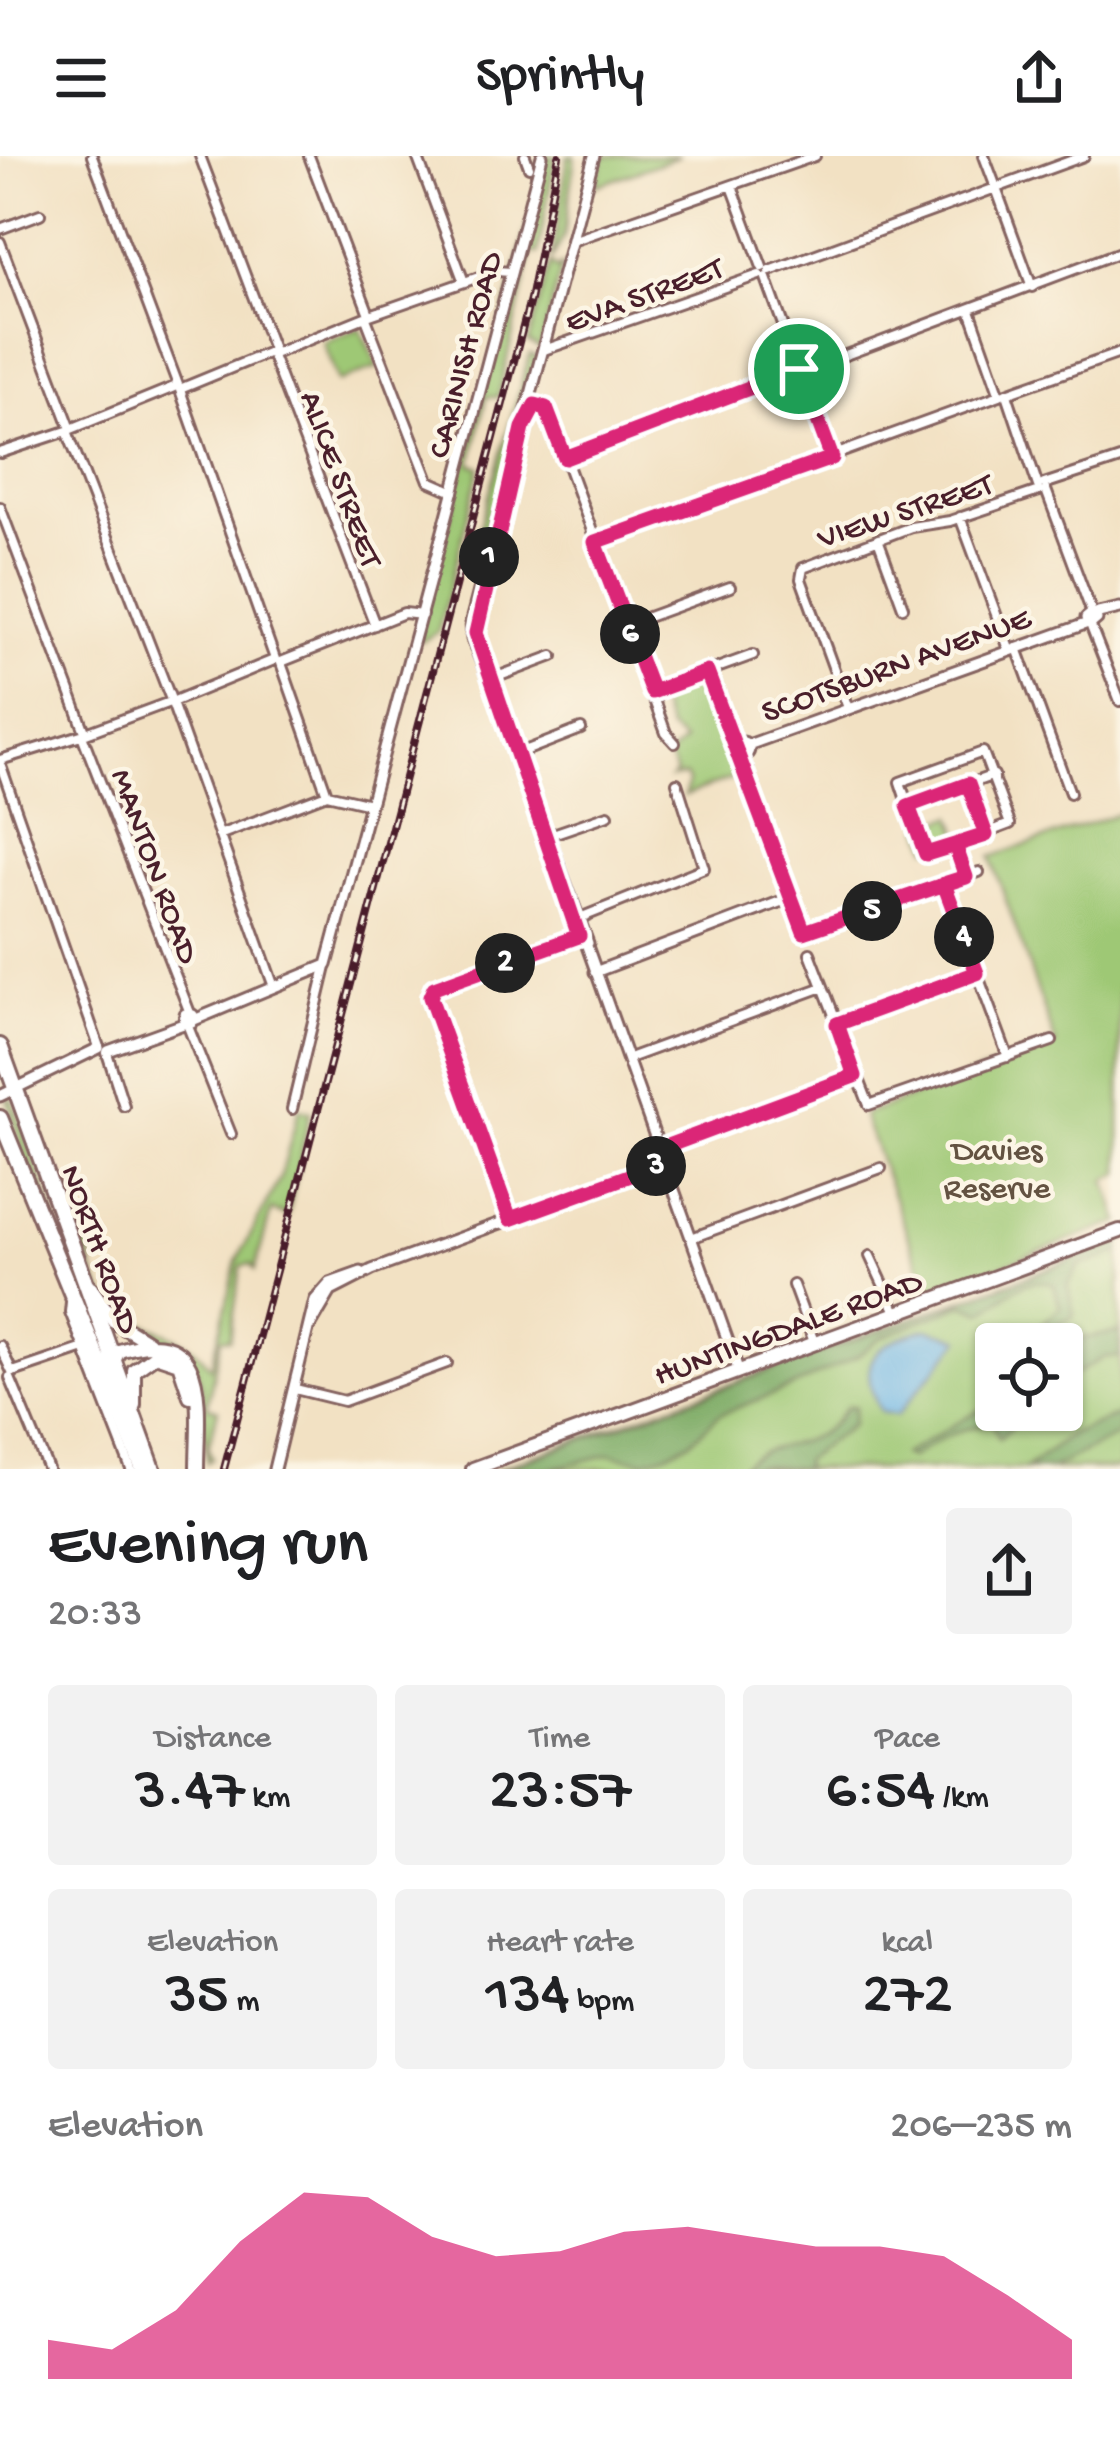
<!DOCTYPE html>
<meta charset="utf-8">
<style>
:root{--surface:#fff;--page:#f2f2f2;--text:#202124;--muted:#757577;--accent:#db2777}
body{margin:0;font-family:"Gochi Hand",sans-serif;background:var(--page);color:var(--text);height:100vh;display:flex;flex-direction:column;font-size:45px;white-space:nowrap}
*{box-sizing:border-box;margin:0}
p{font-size:39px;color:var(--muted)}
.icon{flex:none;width:66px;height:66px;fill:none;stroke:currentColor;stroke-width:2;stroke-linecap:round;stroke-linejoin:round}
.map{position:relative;height:1313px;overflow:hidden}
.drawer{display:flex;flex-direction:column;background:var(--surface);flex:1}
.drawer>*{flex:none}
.tools{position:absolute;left:975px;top:1167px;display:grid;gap:24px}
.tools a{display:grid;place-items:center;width:108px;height:108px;border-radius:12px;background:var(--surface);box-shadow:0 3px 9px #0004;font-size:60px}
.pin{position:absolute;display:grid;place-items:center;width:102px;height:102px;color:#fff;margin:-51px;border:6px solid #fff;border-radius:50%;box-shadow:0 3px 12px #0007}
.km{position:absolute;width:60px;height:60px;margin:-30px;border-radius:50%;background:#222;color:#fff;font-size:33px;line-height:60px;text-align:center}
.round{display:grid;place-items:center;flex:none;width:126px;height:126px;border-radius:12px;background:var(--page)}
.summary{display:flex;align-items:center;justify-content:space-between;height:204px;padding:0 48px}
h1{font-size:66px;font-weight:600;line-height:90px}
.stats{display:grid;grid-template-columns:repeat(3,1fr);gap:18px;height:204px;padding:12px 48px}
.stats div{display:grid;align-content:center;border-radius:12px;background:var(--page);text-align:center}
.stats b{font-size:60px;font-weight:600}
.stats small{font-size:33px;font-weight:400}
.stats p{font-size:33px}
.chart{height:336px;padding:24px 48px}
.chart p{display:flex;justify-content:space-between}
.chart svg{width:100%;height:216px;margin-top:12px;fill:var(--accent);opacity:.7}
header{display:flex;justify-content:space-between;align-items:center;height:156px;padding:0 48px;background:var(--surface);font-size:54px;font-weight:600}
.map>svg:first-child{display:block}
.green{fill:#9ec875;stroke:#747450;stroke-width:3;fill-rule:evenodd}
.forest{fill:#7eac66;stroke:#646648;stroke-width:3}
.water{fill:#6fb7e6;stroke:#5c6b88;stroke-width:3}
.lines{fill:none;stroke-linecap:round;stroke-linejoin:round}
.minor-casing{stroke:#856360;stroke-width:14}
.tertiary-casing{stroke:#856360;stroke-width:15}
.primary-casing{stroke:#856360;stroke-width:18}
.trunk-casing{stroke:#856360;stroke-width:20}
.minor{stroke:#fff;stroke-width:8}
.tertiary{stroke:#fff;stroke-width:9}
.primary{stroke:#fff;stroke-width:12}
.trunk{stroke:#fff;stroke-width:14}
.rail-casing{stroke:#4a1f2b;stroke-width:8}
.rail{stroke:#fcf5e5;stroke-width:3;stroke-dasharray:9;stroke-linecap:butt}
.route-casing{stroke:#fff;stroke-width:24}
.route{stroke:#db2777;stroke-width:15}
.labels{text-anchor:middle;stroke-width:9;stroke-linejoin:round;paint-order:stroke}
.street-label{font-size:33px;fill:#4a1f2b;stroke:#fcf5e5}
.park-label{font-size:33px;fill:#635241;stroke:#fcf5e5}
</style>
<header><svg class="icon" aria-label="menu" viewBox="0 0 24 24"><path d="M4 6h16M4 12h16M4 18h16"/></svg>Sprintly<svg class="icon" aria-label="share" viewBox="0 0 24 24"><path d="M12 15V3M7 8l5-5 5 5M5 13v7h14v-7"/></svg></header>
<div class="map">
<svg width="1120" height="1313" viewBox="0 0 1120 1313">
<rect width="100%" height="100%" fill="#fcf5e5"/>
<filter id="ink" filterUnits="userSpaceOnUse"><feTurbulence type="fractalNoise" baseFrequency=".00833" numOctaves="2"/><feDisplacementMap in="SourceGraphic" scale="24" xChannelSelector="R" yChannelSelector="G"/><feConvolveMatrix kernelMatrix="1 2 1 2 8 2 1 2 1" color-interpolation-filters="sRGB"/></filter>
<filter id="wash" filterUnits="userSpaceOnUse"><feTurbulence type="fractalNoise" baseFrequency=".004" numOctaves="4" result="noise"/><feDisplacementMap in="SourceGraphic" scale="48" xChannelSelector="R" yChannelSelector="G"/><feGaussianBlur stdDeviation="2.7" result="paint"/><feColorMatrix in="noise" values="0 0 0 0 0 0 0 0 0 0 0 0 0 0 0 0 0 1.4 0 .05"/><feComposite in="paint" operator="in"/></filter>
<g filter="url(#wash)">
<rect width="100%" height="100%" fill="#f2e1c3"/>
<path class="green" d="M546 0H555L538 97 520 95Z
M568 0H575L564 80 552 103Z
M604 0H680L596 30Z
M520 98 531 101 498 241H486L471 308 480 311 438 476 422 485 418 481Z
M551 107 557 114 562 108 540 193 528 186Z
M360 172 378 211 338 226 323 186Z
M530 198 538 201 491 380 478 377Z
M701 521 708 526 740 619 685 640 688 625 685 620 671 622 676 617 668 600 684 586 669 574 657 543 662 536Z
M1120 657V1018L1106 1024 1120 1066 929 1136 863 959 1056 888 991 701Z
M953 660 961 680 929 692 922 671Z
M7 943H12L110 1213 34 1036Z
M299 953 310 956 288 1060 271 1054 255 1114 251 1108 241 1110 230 1183 221 1182 207 1250 218 1254 208 1292 212 1302 207 1306 202 1230 195 1209 117 1163 103 1145 82 1087 89 1081C91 1185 171 1154 211 1211L237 1105 281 1020Z
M1120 1086V1313H496ZM996 1188H1062V1254H996Z"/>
<path class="forest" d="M1120 1087V1097L1079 1110 1068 1129 1074 1160 1054 1170 1046 1181 1054 1187 1120 1176V1201H1105L1062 1226V1188H1020L1060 1151 1054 1129C1025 1116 1005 1142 983 1156L963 1148 880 1182 858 1200 792 1231 720 1258 691 1285 665 1298 643 1305 610 1298 550 1313H502Z
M996 1226V1254H1029L999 1283 993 1268C962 1270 936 1284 911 1302L903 1299 984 1251Z
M846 1251H855L852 1269 804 1304V1313L759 1309 739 1313C768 1277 814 1303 846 1251Z
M1120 1258V1278L1050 1313H1025L1072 1278Z"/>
<path class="water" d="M927 1173 961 1183 897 1259 881 1256C852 1202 879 1186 927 1173Z"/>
</g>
<g filter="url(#ink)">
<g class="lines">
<g class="minor-casing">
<path id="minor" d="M92 0 178 229
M200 0 273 193
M309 0 369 158
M417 0 464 126
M525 0 529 11
M984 0 995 29
M732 30 762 111
M999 31 1084 0
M997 35 1032 131
M0 73 40 58
M572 85 815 0
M0 86 69 268
M770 115 993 33
M766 122 799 213
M970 154 1000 239
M370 159 496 115 511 116
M367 165 429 325 454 336
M544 194 759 119
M276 197 365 161
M272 200 375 469
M803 215 1120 96
M801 219 832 303
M180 233 270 196
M180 234 275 503
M1007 237 1120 197
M1008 241 1038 330
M530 247 548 255 666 577 675 587
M71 273 174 231
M67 275 170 541
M0 297 67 275
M565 302 797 217
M1044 328 1120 303
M1046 334 1092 457
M0 351 84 573
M960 361 1009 493
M878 383 903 451
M595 386 1000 239
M1090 468 1120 545
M626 469 730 431
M1017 492 1070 637
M281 506 404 457 422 459
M281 507 327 638
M707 516 736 588
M489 524 553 500
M651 536 753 499
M172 546 274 504
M172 547 274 831
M848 552 801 423 803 412 911 371 950 365 1039 335
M86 577 167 547
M82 579 190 857
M517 598 581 573
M0 604 81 579
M1 610 99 891
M968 629 986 678
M908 650 994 619
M219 679 327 638 370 648
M547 680 608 659
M955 689 923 695 900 626 983 596 1010 668 955 689 966 721
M944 728 1008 901
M790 742 802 774 810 777 979 716
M575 764 704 712 677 627
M810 797 869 949 1052 885
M187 868 231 978
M837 868 977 817
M107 897 124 950
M629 902 823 831
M292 953 326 811
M661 992 855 920
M510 1063 431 836 585 778
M694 1081 881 1012
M870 1100 896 1156
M793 1129 814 1186
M71 1146 70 1156 131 1313
M0 1190 12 1216
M13 1216 84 1192
M10 1222 48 1313
M295 1233 344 1245 447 1207"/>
</g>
<g class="tertiary-casing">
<path id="tertiary" d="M433 413 542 0
M1092 457 1097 463 1091 468 1086 462Z
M1094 458 1120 452
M489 522 588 787
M489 524 472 483 471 465 594 0
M735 593a7 7 0 1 1 14 0a7 7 0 1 1-14 0Z
M748 589 1088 467
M567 734 739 1216
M595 816 790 742 742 600
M185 858 193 859 192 867 184 866Z
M194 864 327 809 434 409
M108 895 186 867
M0 940 99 892
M311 1169 331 1135 372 1114 667 1006
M274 1313 315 1144 330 1127 361 1116"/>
</g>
<g class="primary-casing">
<path id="primary" d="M91 1132 114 1165 148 1186
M112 1209 119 1195C213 1165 197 1253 197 1313
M134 1249V1214L155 1199 179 1207 190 1240
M473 1313 1120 1075"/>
</g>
<g class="trunk-casing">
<path id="trunk" d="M0 890 153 1313
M0 962 143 1313"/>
</g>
<use href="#minor" class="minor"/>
<use href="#tertiary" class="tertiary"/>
<use href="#primary" class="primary"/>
<use href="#trunk" class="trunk"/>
<g class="rail-casing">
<path id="rail" d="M224 1313 530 144 559 0"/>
</g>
<use href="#rail" class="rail"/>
</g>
</g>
<g class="lines" filter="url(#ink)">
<g class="route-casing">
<path id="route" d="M799 213 565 302 546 252 535 249 523 272 476 477 579 780 434 832 430 841 510 1063 667 1006 662 992 855 920 837 868 977 817 944 728 966 721 955 689 926 698 908 650 968 628 986 679 955 689 966 721 804 776 707 516 652 536 595 386 832 302 799 213"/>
</g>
<use href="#route" class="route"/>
</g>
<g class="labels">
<g class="street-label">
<text transform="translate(643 136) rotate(-20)" y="12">EVA STREET</text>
<text transform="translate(462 198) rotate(-75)" y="12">CARINISH ROAD</text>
<text transform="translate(344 322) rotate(70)" y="12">ALICE STREET</text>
<text transform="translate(904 352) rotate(-18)" y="12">VIEW STREET</text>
<text transform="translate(895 506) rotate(-20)" y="12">SCOTSBURN AVENUE</text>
<text transform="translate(158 709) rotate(70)" y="12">MANTON ROAD</text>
<text transform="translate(103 1092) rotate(70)" y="12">NORTH ROAD</text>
<text transform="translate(787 1169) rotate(-20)" y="12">HUNTINGDALE ROAD</text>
</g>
<g class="park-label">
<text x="997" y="1003">Davies<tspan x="997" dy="38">Reserve</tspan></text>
</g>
</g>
</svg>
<div class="tools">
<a><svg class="icon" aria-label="locate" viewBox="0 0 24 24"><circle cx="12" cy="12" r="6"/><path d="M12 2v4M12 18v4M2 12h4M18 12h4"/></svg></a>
</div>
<div class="pin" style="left:799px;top:213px;background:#1e9e55"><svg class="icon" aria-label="arrive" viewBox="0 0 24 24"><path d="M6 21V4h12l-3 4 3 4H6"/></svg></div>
<b class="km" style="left:489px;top:401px">1</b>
<b class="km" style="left:505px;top:807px">2</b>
<b class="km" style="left:656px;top:1010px">3</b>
<b class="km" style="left:964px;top:781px">4</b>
<b class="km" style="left:872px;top:755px">5</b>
<b class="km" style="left:630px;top:478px">6</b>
</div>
<section class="drawer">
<div class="summary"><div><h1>Evening run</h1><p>20:33</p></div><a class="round"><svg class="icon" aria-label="share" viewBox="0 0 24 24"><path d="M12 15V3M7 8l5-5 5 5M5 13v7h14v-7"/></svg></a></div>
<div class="stats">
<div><p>Distance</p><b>3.47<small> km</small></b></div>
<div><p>Time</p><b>23:57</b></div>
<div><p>Pace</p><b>6:54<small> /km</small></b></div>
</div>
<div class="stats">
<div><p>Elevation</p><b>35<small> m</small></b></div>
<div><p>Heart rate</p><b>134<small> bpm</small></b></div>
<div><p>kcal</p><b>272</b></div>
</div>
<div class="chart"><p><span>Elevation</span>206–235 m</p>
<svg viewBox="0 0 160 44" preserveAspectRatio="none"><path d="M0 44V36L10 38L20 30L30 16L40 6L50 7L60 15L70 19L80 18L90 14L100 13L110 15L120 17L130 17L140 19L150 27L160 36V44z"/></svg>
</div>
</section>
